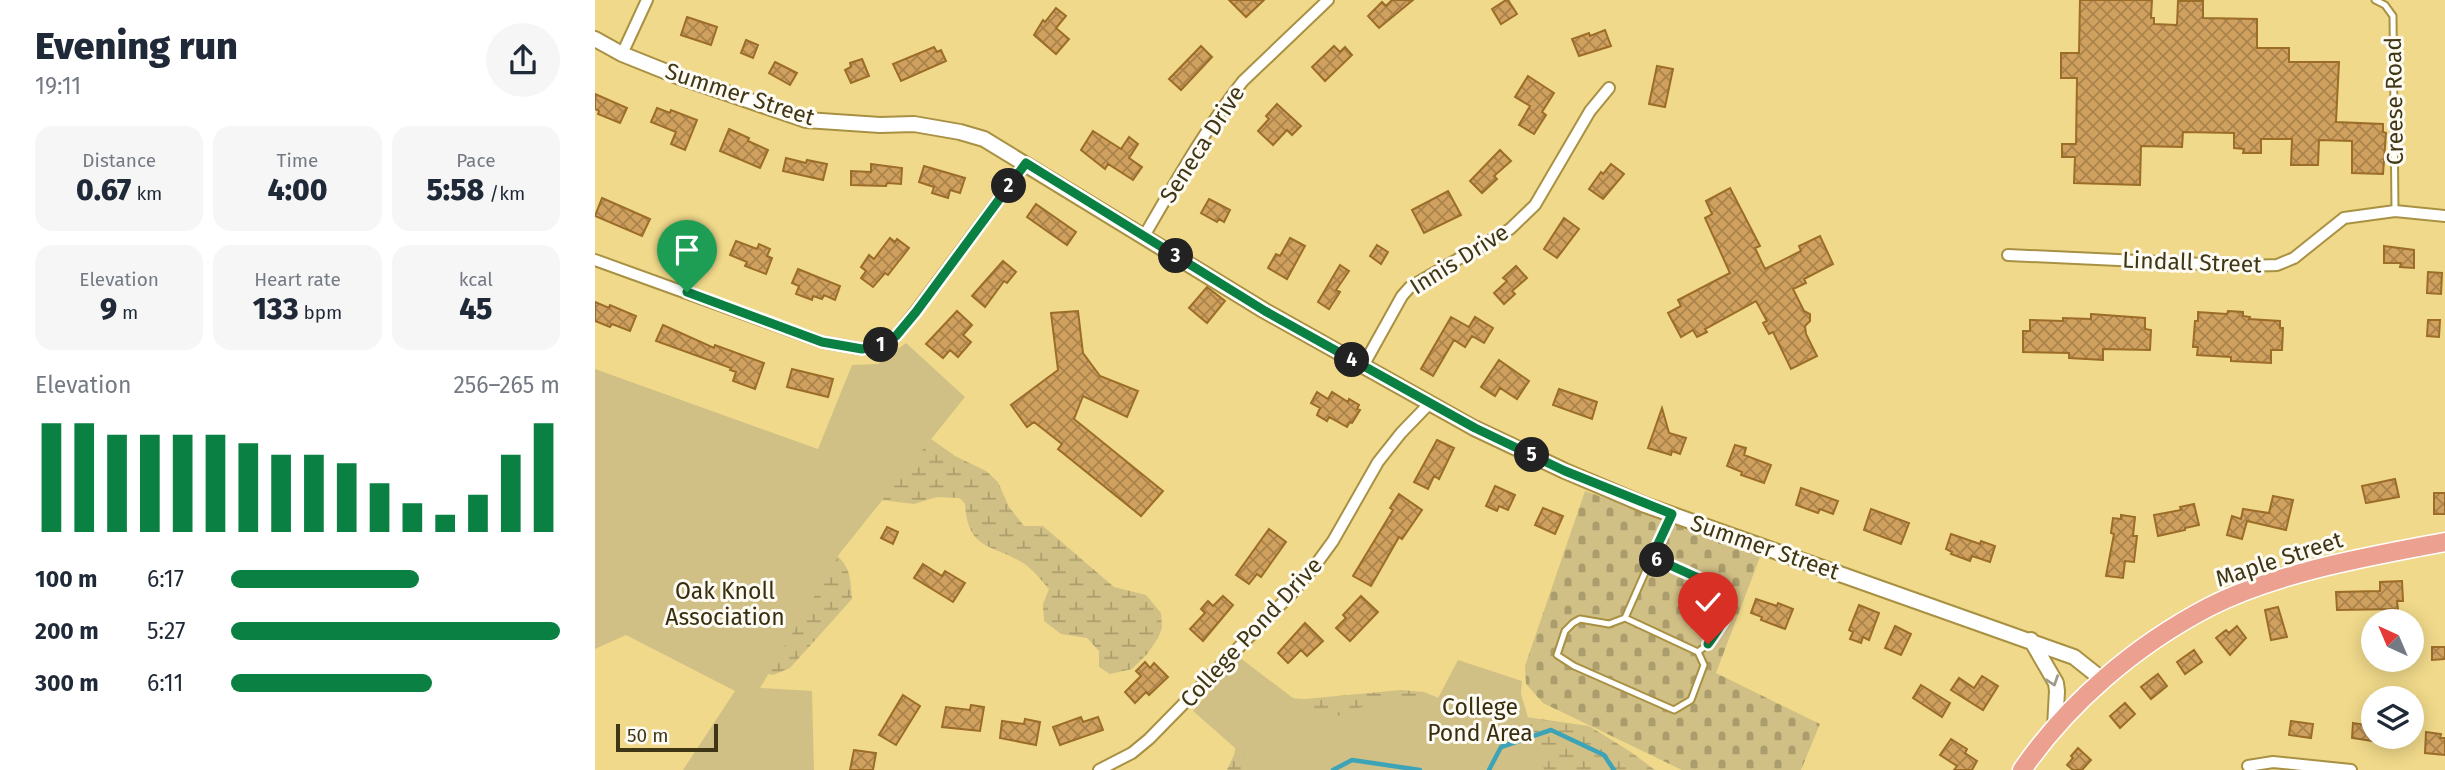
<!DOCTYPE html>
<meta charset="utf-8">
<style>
:root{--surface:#fff;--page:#f6f6f7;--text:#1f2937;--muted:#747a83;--accent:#0b8043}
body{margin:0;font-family:"Fira Sans",sans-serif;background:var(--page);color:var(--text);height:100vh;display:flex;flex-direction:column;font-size:26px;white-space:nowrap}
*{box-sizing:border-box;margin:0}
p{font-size:23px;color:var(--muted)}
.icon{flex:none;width:38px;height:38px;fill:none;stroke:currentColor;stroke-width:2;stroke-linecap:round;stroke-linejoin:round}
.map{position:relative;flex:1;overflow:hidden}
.side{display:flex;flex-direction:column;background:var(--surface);width:595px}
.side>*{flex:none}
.needle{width:46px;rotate:316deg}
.controls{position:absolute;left:1766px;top:609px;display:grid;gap:14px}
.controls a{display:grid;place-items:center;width:63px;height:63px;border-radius:50%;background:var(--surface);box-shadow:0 4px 18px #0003;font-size:35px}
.scale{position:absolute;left:21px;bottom:18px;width:102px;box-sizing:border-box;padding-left:7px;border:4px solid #3f3615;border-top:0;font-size:19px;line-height:24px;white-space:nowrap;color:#3f3615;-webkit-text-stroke:5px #fdfbf3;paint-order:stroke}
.pin{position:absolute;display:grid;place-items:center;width:60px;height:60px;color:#fff;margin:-72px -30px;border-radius:50% 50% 50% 0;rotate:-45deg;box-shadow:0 0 7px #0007}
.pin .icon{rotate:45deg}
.km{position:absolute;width:35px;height:35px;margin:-18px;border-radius:50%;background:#222;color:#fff;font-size:19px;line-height:35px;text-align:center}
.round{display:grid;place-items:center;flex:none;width:74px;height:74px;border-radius:37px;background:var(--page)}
.overview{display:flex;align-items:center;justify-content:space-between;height:119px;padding:0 35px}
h1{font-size:38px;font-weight:800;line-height:52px}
.figures{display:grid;grid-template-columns:repeat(3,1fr);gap:10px;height:119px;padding:7px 35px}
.figures div{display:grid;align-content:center;border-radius:18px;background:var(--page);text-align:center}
.figures b{font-size:30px;font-weight:800}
.figures small{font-size:19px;font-weight:400}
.figures p{font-size:19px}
.chart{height:196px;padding:14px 35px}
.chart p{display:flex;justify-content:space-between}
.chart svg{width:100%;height:126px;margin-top:7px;stroke:var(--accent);stroke-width:6}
ul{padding:0 35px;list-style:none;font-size:23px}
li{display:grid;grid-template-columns:112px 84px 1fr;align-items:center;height:52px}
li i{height:18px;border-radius:9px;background:var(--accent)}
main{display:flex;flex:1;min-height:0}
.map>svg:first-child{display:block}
.wetland{fill:url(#wetland-marsh)}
.cemetery{fill:url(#cemetery-stones)}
.green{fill:#d1c086}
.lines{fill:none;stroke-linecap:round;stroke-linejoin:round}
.stream{stroke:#3da3b7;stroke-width:4.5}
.building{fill:url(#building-cross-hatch);stroke:#9b6d29;stroke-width:2}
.service-casing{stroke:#a89143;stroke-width:9}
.minor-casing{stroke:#a89143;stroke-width:14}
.tertiary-casing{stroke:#a89143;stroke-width:18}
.primary-casing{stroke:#fff;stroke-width:21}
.service{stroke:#fff;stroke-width:5}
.minor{stroke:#fff;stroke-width:10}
.tertiary{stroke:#fff;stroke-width:14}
.primary{stroke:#eca090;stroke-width:18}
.oneway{stroke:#9f9a8a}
.route-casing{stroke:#fff;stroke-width:14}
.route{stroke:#0b8043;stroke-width:9}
.labels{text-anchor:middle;stroke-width:6;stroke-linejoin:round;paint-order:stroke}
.street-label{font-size:23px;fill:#3f3615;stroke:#fdfbf3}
.park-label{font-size:23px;fill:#382e0d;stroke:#fdfbf3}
</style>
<main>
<section class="side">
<div class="overview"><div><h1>Evening run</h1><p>19:11</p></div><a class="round"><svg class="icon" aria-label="share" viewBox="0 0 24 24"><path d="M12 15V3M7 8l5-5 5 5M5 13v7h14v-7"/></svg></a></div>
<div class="figures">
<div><p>Distance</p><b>0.67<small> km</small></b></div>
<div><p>Time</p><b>4:00</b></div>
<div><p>Pace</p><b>5:58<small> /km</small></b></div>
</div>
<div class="figures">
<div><p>Elevation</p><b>9<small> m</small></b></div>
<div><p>Heart rate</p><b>133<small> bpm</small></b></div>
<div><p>kcal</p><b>45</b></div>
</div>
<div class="chart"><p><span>Elevation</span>256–265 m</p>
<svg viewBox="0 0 160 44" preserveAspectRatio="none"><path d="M5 44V6M15 44V6M25 44V10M35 44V10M45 44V10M55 44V10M65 44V13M75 44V17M85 44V17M95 44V20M105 44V27M115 44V34M125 44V38M135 44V31M145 44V17M155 44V6"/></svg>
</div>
<ul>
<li><b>100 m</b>6:17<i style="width:57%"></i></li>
<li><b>200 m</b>5:27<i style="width:100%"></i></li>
<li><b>300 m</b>6:11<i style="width:61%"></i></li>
</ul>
</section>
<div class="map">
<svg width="1850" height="770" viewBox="0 0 1850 770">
<defs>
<pattern id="wetland-marsh" width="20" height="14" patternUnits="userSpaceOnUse" patternTransform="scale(1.75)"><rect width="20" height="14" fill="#d1c086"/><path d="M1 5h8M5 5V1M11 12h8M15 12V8" fill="none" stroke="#ab9d6c"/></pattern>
<pattern id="cemetery-stones" width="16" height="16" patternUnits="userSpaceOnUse" patternTransform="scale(1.75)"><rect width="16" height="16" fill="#d1c086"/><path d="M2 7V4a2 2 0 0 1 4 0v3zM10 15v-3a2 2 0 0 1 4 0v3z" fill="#ab9d6c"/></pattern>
<pattern id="building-cross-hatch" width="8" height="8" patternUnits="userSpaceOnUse" patternTransform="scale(1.75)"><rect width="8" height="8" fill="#d0a05e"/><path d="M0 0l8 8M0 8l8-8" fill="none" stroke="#aa834c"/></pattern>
</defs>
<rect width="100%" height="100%" fill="#f0d98a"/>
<path class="wetland" d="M332 436 360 456 391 471 403 482 414 507 429 526H448L519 587 551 595 566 613 567 628 563 638 553 653 537 669 515 674 504 667V651L492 638 466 634 449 621 448 604 454 589C447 581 439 571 431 565 399 543 373 553 370 504L365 498 342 497 319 504 286 500Z
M233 548C255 565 255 572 257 599L195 668 178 675 112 659Z
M806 690 829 692 868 708 994 726 1036 752 1060 770H632L639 755 644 730 692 698 710 699Z"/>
<path class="cemetery" d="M990 491 1120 537 1165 557 1121 673 1225 724 1206 770H1087L948 703 931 684 930 666Z"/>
<path class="green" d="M311 343 370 397 245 553 165 688 217 691 219 770H88L140 691 31 635 0 649V369L223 449 257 365 283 364Z
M644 657 728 721 795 697 843 698 863 660 927 681 926 694 949 770H665L598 711Z"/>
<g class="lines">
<path class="stream" d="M738 770 757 760 825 770
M894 770 906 747 956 730 1009 755 1019 770"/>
</g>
<path class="building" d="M634 0H669L651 17Z
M797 0H818L784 28 773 16 787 2 791 6Z
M911 0H913L922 14 906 24 897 9Z
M1485 0H1557L1556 18H1559V24L1582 25 1583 1H1608V18L1662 19V48H1694V62H1744L1741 122 1788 124V132L1791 133 1788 174 1757 173V141L1724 140 1723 165H1696L1697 139H1666V153H1648L1649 149 1639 148V133L1588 132 1587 147 1546 146 1545 185 1479 183 1480 157H1467V144H1481L1482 78H1466V53H1484Z
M461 8 471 16 461 28 474 39 461 54 439 35 448 20 450 22Z
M92 17 122 27 116 45 86 35Z
M1010 30 1016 46 984 56 977 39 994 33 995 36Z
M151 40 163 45 158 58 146 53Z
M606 46 617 57 586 90 574 79Z
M739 46 745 52 750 47 757 55 730 81 717 67Z
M339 47 342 52 346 50 351 61 306 81 298 64Z
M267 59 274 76 256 83 250 70 256 67 255 63Z
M180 62 202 73 195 85 174 73Z
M1062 66 1078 69 1070 107 1054 104Z
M933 76 959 93 947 112 951 115 939 134 924 125 935 106 920 97Z
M0 94 32 108 25 123 3 114 4 111 0 109Z
M682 104 706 126 697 135 692 130 678 145 663 131 674 119 671 116Z
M62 108 75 113 76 110 102 120 90 150 76 144 81 132 56 122Z
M134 129 154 138 153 141 173 150 165 168 125 151Z
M498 131 526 149 534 137 543 144 534 158 547 167 538 180 513 164 510 169 486 150Z
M905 150 916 161 899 176 902 179 887 193 875 181Z
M191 158 211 163 212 160 232 164 228 180 188 171Z
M276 164 307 168 306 184 292 183 291 186 256 185V171L276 172Z
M1016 164 1029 174 1008 199 994 189 1006 172 1008 174Z
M329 166 370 178 365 193 355 190 353 198 337 193 339 187 324 182Z
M1135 188 1165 246 1160 248 1170 269 1206 251 1204 246 1225 236 1238 264 1209 279 1211 283 1198 289 1209 311 1215 314V321L1210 326 1211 334 1222 356 1196 369 1178 332 1174 334 1168 323 1172 321 1161 301 1110 329 1112 332 1102 337 1098 330 1086 337 1073 313 1086 306 1083 300 1135 273 1110 218 1117 214 1111 201Z
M853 191 866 215 829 233 817 210Z
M7 198 55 219 47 236 0 216Z
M614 199 635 210 629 222 624 219 622 222 606 213Z
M441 204 481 232 472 245 432 217Z
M969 218 984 229 962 258 949 249Z
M77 228 115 242 108 262 90 255 91 252 71 245Z
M295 238 300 242 302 239 314 248 293 275 290 273 278 287 266 278 271 271 266 267 274 255 279 259Z
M695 238 710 246 692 279 673 268 681 254 685 256Z
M141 241 162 249 164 244 175 249 172 256 177 258 171 274 150 266 152 262 135 255Z
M782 245 793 252 786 264 775 256Z
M1789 246 1819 250V268L1805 267 1806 263H1789Z
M408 261 421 272 412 283 409 281 390 307 377 296Z
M745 265 754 271 741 290 745 292 734 309 723 302Z
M921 266 932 278 917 291 920 294 909 304 899 293 912 281 908 278Z
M203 269 245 286 240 300 229 295 227 299 218 296 217 300 201 294 204 286 197 283Z
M1833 272 1847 273 1846 294 1832 293Z
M612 287 630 301 612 323 594 308Z
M0 302 14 308 15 305 41 316 35 331 17 324 15 327 0 321Z
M362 311 377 325 368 335 376 342 363 357 355 350 348 358 331 344Z
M483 311 488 353 505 376 543 391 532 417 488 396 479 419 568 491 546 516 463 449 467 444 439 422 432 427 416 405 463 370 456 313Z
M1633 311 1648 312V316L1655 317 1654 319 1685 321V328H1688L1687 350H1676V363L1636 361V357L1602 355 1603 347H1598L1600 321H1603V312L1632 314Z
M1496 314 1550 318V329L1556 330 1555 350 1508 349V360L1474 358V353L1428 352V331H1435V320L1468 321V318L1496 319Z
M856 317 874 327 880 317 898 328 889 343 877 336 870 347 859 340 838 376 826 369Z
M1833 320H1845L1844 337 1832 336Z
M68 325 119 348 120 345 169 363 160 389 138 381 141 372 135 370 136 368 61 341Z
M904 360 934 381 922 399 905 388 900 396 886 387Z
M197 369 238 379 233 397 192 387Z
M964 389 1002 402 997 419 958 405Z
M722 392 733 399 737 392 753 402 754 399 764 405 762 409 765 410 757 423 755 422 752 427 734 417 732 421 722 415 725 408 716 403Z
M1067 408 1074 433 1091 438 1085 454 1077 451 1076 455 1053 448Z
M842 440 859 448 844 479 839 476 833 489 819 482Z
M1140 445 1151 448 1149 455 1176 465 1169 483 1146 475 1147 472 1132 466Z
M1800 479 1804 497 1771 503 1767 486Z
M900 486 920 495 913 510 904 506 902 511 891 506Z
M1206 488 1243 501 1238 514 1225 509 1223 513 1201 505Z
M1839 493H1850V514H1839Z
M804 494 827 510 807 539 804 537 776 586 758 576 798 510 795 508Z
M1678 496 1698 500 1691 530 1652 521 1647 539 1632 535 1637 516 1646 519 1648 509 1674 513Z
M1599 504 1604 525 1590 528V530L1563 536 1559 515 1586 510 1585 507Z
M948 508 968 516 960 534 940 525Z
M1276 509 1314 523 1306 544 1269 530Z
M1526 515 1540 517 1538 536H1542L1539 562 1530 561 1528 578 1511 576 1519 534 1516 533 1518 518 1526 519Z
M292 527 303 532 298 544 286 538Z
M674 529 691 542 666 577 662 574 654 584 641 575Z
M1356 534 1385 544 1386 541 1400 546 1395 562 1377 556 1375 561 1356 554 1357 552 1351 549Z
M328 564 347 576 350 571 370 583 358 602 319 578Z
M1807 581 1808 601H1802L1803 609 1742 610 1741 592 1785 591V582Z
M628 596 638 605 608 641 595 629 610 613 606 609 613 601 618 606Z
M766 596 783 612 755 641 741 628 751 618 748 615Z
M1161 599 1182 606 1183 603 1198 609 1190 629 1166 620 1167 617 1156 613Z
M1264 605 1284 613 1274 640 1268 637 1266 643 1255 639 1258 632 1254 630Z
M1683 607 1692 637 1676 640 1670 610Z
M710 623 728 641 712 656 706 650 693 663 683 653Z
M1300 626 1316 634 1306 655 1290 648Z
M1642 626 1651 638 1635 655 1621 638 1631 630 1634 633Z
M1837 647H1850V659L1837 660Z
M1599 650 1607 662 1590 674 1582 662Z
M550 662 555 668 559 663 573 677 554 695 551 692 540 703 530 692 546 676 541 671Z
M1563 674 1572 686 1556 699 1546 687Z
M1387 676 1403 686 1388 710 1356 690 1364 678 1379 688Z
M1326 685 1355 703 1347 717 1318 698Z
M308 695 325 706 301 745 284 735Z
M1530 703 1540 714 1525 728 1515 716Z
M376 705 389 707 385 731 347 727 351 707 375 710Z
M486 717 488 722 503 717 508 730 465 745 458 727Z
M430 719 445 722 441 745 405 738 407 721 429 724Z
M1696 721 1718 724 1716 738 1694 735Z
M1758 723 1778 726V741L1757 738Z
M1831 732 1846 734 1845 738H1850V755L1830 753Z
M1356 739 1372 749 1370 753 1382 761 1377 770H1359L1362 766 1345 755Z
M1483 748 1496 760 1487 770H1478L1472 765 1478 758 1476 756Z
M259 750 281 753 278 770H255Z"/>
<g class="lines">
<g class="service-casing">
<path id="service" d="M1780 0 1790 5 1798 16 1800 211
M1030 618 1014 624 985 619 978 623 970 631 962 655 979 666 1079 710 1096 700 1109 665 1103 652C1118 641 1143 610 1130 590L1057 557
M1030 618 1075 516
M1030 618 1103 652"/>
</g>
<g class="minor-casing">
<path id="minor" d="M27 54 52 0
M549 236C580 183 610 129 648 81L733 0
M1413 255 1653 266 1682 265 1699 258 1749 218 1800 211 1850 216
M0 260 227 342 267 349 285 346 301 336 321 311 431 163
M768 366 807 296 815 287 915 229 940 205 995 111 1014 88
M1653 766 1678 762 1756 770
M504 770 537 753 554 739 698 592 719 567 738 541 783 462 806 433 835 403"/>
</g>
<g class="tertiary-casing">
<path id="tertiary" d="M0 39 27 54 82 76 211 120 285 125 319 124 365 132 389 139 670 311 879 428 970 471 1050 505 1479 657 1508 680
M1436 640 1461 683 1462 691 1460 727"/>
</g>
<g class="primary-casing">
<path id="primary" d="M1427 770C1474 702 1541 645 1614 607 1682 572 1776 556 1850 542"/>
</g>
<use href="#service" class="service"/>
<use href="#minor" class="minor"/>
<use href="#tertiary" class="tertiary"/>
<use href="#primary" class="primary"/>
</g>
<defs><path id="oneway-chevron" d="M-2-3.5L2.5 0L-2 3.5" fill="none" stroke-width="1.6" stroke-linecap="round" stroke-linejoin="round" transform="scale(1.75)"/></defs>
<use class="oneway" href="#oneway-chevron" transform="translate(1458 681) rotate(71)"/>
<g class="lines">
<g class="route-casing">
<path id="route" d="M92 292 227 342 267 349 285 346 301 336 321 312 431 163 670 311 880 428 970 471 1077 514 1057 557 1130 590C1142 608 1123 629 1113 644"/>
</g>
<use href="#route" class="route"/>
</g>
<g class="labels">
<g class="street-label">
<text transform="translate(145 94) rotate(18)" y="8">Summer Street</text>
<text transform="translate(1799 101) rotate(-91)" y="8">Creese Road</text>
<text transform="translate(607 144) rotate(-57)" y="8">Seneca Drive</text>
<text transform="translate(864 259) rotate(-32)" y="8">Innis Drive</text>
<text transform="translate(1597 262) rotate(2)" y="8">Lindall Street</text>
<text transform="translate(1170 547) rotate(19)" y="8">Summer Street</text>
<text transform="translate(1684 559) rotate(-18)" y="8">Maple Street</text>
<text transform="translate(656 632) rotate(-47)" y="8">College Pond Drive</text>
</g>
<g class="park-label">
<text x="130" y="599">Oak Knoll<tspan x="130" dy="26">Association</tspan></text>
<text x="885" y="715">College<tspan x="885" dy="26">Pond Area</tspan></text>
</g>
</g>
</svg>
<div class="controls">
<a><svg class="needle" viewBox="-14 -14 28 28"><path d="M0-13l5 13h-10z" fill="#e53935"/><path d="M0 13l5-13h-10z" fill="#747a83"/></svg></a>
<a><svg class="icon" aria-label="layers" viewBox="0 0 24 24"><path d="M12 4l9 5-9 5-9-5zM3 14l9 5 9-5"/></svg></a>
</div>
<div class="scale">50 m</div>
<div class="pin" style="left:92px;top:292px;background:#1e9e55"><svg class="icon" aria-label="arrive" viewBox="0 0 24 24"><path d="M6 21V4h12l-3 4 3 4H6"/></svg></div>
<div class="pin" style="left:1113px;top:644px;background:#d93025"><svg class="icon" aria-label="check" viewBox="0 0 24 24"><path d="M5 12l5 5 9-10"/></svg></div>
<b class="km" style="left:286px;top:345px">1</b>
<b class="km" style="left:414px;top:186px">2</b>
<b class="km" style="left:581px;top:256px">3</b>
<b class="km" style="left:757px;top:360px">4</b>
<b class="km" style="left:937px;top:455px">5</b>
<b class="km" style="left:1062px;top:560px">6</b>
</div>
</main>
